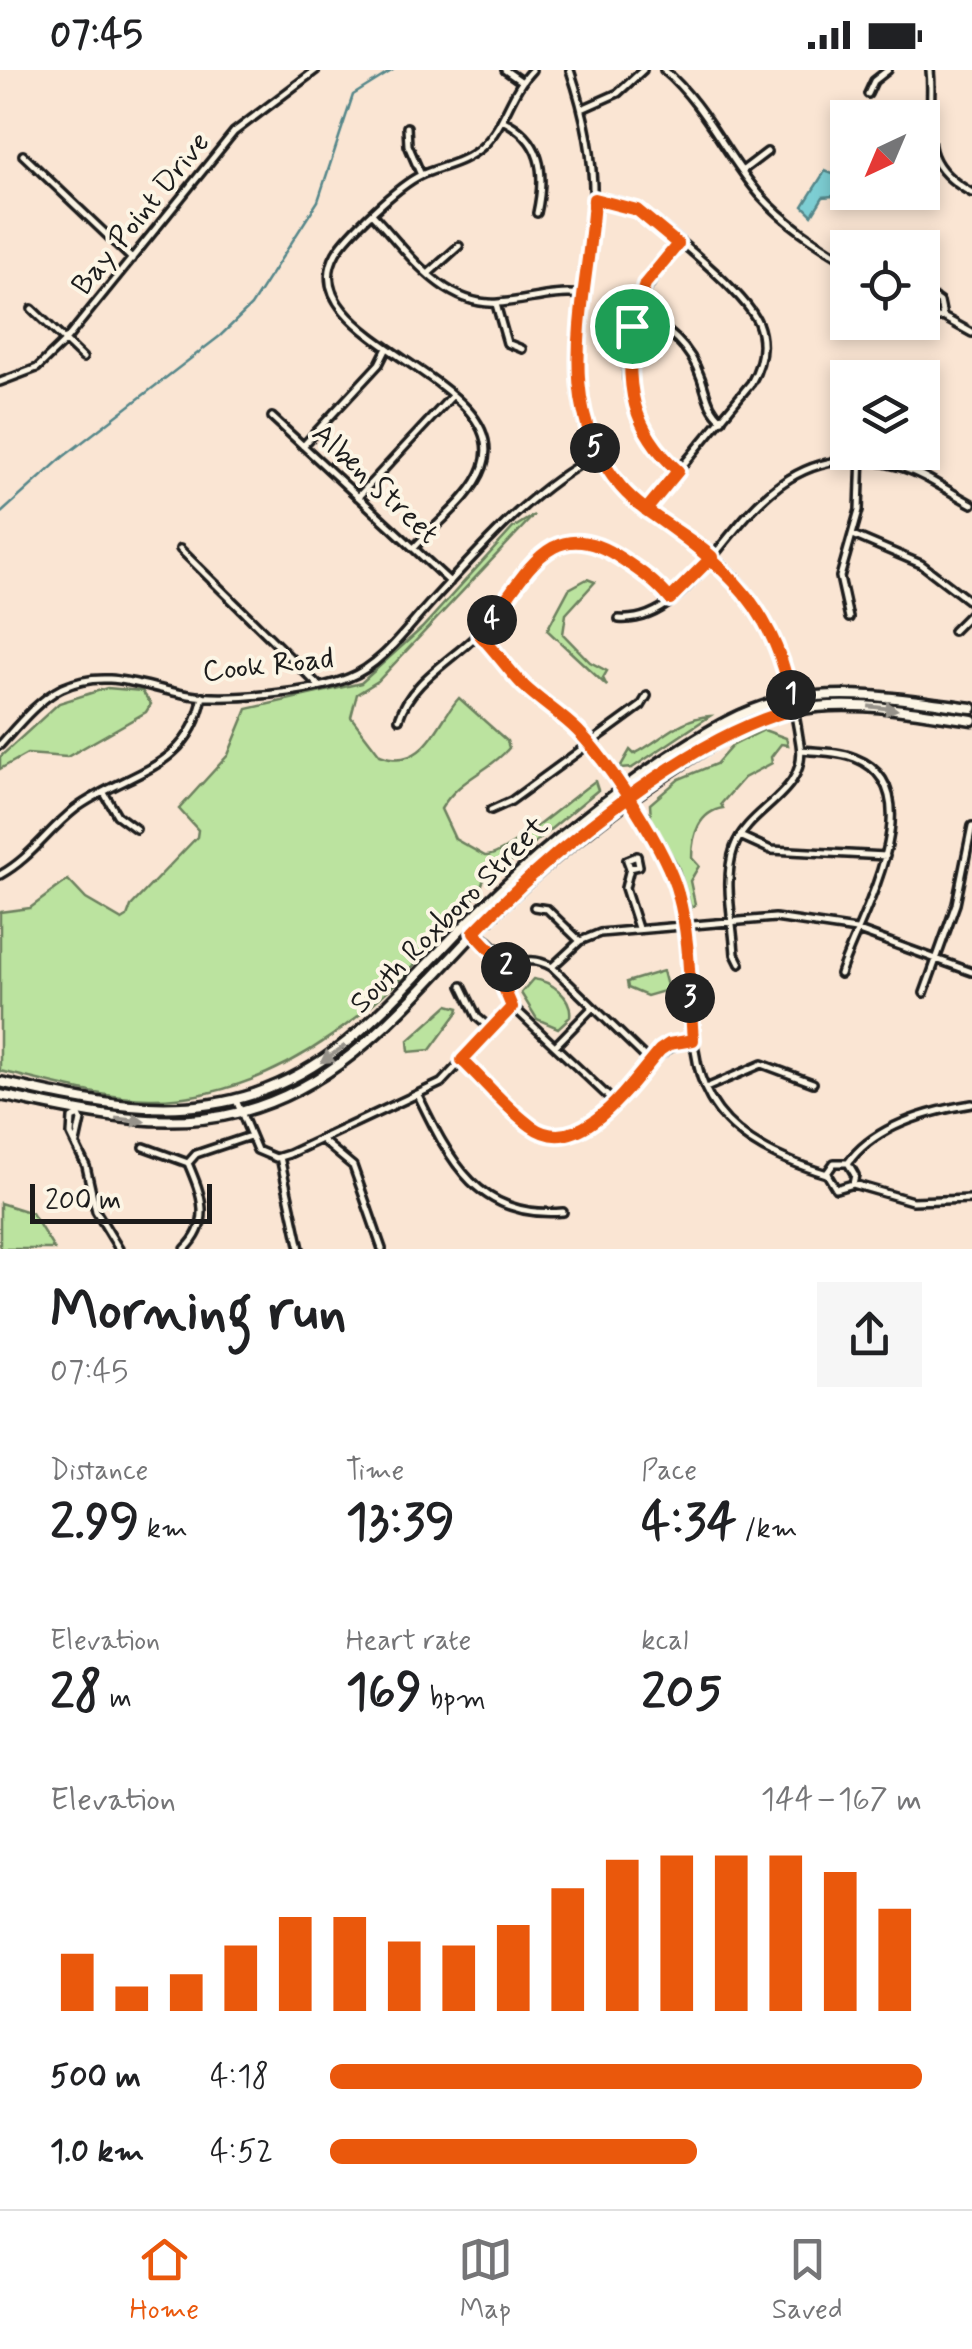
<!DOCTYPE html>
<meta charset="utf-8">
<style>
:root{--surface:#fff;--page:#f6f6f6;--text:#202124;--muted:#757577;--line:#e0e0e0;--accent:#ea580c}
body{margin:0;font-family:Mynerve,sans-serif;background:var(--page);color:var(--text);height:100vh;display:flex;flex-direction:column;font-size:38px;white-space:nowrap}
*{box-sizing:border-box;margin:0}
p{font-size:32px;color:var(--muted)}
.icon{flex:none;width:55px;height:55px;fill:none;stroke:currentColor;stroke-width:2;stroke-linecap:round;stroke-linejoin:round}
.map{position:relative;height:1179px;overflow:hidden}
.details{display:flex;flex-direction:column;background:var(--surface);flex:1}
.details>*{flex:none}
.needle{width:65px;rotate:224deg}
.controls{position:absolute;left:830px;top:30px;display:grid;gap:20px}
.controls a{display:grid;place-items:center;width:110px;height:110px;border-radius:0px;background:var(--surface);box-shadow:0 5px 15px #0003;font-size:50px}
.scale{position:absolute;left:30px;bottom:25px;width:182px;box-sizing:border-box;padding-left:10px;border:5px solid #1c1c1c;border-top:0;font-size:28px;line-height:35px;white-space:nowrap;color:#1c1c1c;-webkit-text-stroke:8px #fcf5e5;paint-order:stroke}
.pin{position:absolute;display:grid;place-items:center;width:85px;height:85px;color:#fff;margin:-42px;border:5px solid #fff;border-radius:50%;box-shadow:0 2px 10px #0007}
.km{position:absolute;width:50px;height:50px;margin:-25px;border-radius:50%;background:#222;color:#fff;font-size:28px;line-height:50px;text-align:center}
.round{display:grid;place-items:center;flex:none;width:105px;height:105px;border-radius:0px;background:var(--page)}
.head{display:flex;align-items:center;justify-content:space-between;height:170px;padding:0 50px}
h1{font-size:55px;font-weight:700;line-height:75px}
.figures{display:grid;grid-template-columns:repeat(3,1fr);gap:15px;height:170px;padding:10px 50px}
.figures div{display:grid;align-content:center}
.figures b{font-size:50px;font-weight:700}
.figures small{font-size:28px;font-weight:400}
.figures p{font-size:28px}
.chart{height:280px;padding:20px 50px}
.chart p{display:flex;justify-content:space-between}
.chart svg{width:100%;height:180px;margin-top:10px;stroke:var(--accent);stroke-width:6}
ul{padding:0 50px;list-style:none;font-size:32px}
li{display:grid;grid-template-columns:160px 120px 1fr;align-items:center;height:75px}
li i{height:25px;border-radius:12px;background:var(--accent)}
.status{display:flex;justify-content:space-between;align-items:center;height:70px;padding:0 50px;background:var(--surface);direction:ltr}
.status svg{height:28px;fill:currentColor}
.menu{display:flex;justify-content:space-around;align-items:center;height:140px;border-top:2px solid var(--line);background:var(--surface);font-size:28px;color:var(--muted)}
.menu a{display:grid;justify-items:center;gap:5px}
.menu .on{color:var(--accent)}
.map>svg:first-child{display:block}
.green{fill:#bbe39f;stroke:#6c805e;stroke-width:2.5}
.water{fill:#7dced3;stroke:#56878a;stroke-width:2.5}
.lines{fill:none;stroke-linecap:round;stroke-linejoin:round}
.stream{stroke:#56878a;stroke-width:2.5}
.street-casing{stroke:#1c1c1c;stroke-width:12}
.secondary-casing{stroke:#1c1c1c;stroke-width:15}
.street{stroke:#fcf5e5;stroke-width:5}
.secondary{stroke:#fcf5e5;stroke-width:8}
.oneway{fill:#97938b}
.route-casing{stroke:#fff;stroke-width:20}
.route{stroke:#ea580c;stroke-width:12}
.labels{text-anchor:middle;stroke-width:8;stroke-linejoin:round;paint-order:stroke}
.street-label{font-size:30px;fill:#1c1c1c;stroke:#fcf5e5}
</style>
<div class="status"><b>07:45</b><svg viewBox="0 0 49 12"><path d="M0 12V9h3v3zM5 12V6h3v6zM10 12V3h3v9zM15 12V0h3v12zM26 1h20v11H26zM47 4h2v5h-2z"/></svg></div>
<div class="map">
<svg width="972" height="1179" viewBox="0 0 972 1179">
<rect width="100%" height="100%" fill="#fae5d3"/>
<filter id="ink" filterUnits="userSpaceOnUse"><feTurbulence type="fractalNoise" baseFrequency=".01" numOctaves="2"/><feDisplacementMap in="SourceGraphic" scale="20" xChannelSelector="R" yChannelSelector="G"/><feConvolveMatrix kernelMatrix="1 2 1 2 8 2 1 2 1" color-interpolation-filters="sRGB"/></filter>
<g filter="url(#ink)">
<path class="green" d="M534 445 378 611 357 624 351 647 380 685C425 703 438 650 459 628L507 671 509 678C489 702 459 708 441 739L455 769 485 786C504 788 573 726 595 711L598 720 505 797 501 799 491 793C484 804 483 818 475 827 395 925 284 1030 150 1029 100 1028 49 1012 0 1001V842L30 838 68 810 86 829 122 850 127 847 131 836 197 767 198 760 179 739 228 685 247 639 361 613 422 558 513 458Z
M587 509 595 512 566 544 563 564 590 592 607 601 603 608 607 616 547 560 569 519Z
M107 618 142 621 151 634 146 642 67 687 27 684 0 699V687L59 633Z
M710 646 632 698 619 699 630 680 634 684C661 671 678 648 710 646Z
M764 660 786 668 788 675 781 674 771 687 772 693 744 708 721 734 723 738C699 742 692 765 692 788L699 796 690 811 695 834 691 838 678 796 651 749 650 734 679 709 716 694 732 676Z
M663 901 668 920 647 926 628 918 627 912Z
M533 909C551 911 573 927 570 947L558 958 537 949 521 923Z
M448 935 459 938 458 942 430 980 409 982 408 971Z
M0 1133 32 1143 54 1179H0Z"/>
<path class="water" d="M825 101 838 106 855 130 851 134 833 126 823 127 812 145 803 136Z"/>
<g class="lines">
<path class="stream" d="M0 444 63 387 220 266 251 236 318 131 353 25 393 0"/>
<g class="street-casing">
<path id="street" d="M505 0 522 12
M570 0C587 50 597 103 592 157 586 225 562 301 589 367 615 427 670 452 718 492 772 537 790 607 800 674 808 724 749 737 734 778 723 810 733 851 735 884L740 894
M664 0C705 35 725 84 760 125 785 153 816 173 848 192
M930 0C936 56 910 89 972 123
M868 24 874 11 888 0
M582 39 618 23 643 0
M502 50C542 69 546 102 537 143
M407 57 408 75 421 105
M23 85 132 189
M742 101 767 82
M593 129C609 129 625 133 638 141 667 158 746 224 758 253 766 274 762 294 751 313L646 440
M373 145C407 181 443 237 498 233 530 231 550 221 584 225
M678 175C616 245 603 335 679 401
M429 203 459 176
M922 219 940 232 943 247 972 263
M496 234 507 273 522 279
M32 239 83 288
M634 243C666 255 690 276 701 308 707 325 708 338 722 350
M922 252 943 247
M0 312 37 298 65 271 234 62 316 0
M272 347 450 512
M303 376 379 294 387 278
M358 427 451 327
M853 465 921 494 972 533
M414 478C435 454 472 428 483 397 514 308 288 269 336 183 348 163 399 115 421 105 442 96 464 93 482 77 505 56 510 22 532 0
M180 479 318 615
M849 548 840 507 859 440 861 382
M619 549C718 556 738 352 897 396 924 403 947 421 972 434
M953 561 972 542
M479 564C495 580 507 599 523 615 540 632 560 643 576 659 607 691 645 751 665 791 733 924 621 1043 827 1104
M399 649C410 612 452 590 477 565 520 524 544 435 616 485 636 499 655 510 670 529
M0 675C18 655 38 630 62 618 107 597 145 618 189 625 227 631 312 623 348 608 382 595 407 558 432 531 482 477 530 420 597 385
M801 680C818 682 838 681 855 688 937 720 857 851 840 904
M104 723 117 745 136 759
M491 740 511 731 641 636 647 626
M740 766 771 780 886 786
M630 798 639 796 637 786 627 790 630 798 625 818 638 858
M0 805C31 788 48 760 75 739 128 700 188 702 203 626
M534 837 547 839 580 871
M465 854 510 901
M476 864H481L514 895
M552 897 580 871 600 863 775 848 856 860 972 902
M462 916 477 947 492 960
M924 923 956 834 972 756
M555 976 593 937
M463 990C485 1012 509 1044 536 1059 597 1094 634 975 693 970
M706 1018 762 994 813 1013
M418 1025C450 1091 478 1149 563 1142
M236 1030 257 1080 276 1088 289 1084 441 1013 512 937
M613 1031 508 932 504 912C513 889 532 886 552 897L650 992
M77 1046 72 1048 71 1065 86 1096 96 1141 119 1179
M323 1071 353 1096 382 1179
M76 1073 81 1050 78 1043
M144 1077 188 1093C201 1124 213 1152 185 1179
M280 1087 300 1179
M188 1093 196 1084 250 1066
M848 1093C874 1056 929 1041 972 1034
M848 1093 855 1105 853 1114
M827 1103 834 1093H848
M827 1104 836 1119 853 1114
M853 1114 912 1131 972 1129"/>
</g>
<g class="secondary-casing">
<path id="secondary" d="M0 1012C84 1031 169 1052 254 1024 333 998 382 941 438 883 507 809 578 748 662 691 702 665 743 637 791 629 852 619 911 630 972 638
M0 1025C80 1041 158 1063 240 1042 331 1018 389 954 451 888 517 816 588 756 670 702 707 677 746 650 791 641 851 628 912 642 972 650"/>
</g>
<use href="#street" class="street"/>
<use href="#secondary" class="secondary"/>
</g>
<defs><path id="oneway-solid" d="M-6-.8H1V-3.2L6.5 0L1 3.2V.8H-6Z" transform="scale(2.5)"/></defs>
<g class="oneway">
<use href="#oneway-solid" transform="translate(883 638) rotate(7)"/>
<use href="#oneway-solid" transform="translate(333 984) rotate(145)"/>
<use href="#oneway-solid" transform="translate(130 1050) rotate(6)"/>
</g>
</g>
<g class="lines" filter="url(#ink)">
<g class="route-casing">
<path id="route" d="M632 256C626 317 631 358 678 401L646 440C725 495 779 539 793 640 688 666 548 784 474 862L510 901 504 918 512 937 462 990C485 1012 506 1038 531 1056 580 1092 632 1012 660 980L669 974 693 970C689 922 691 870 678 824 667 781 609 693 578 661 561 644 541 632 524 616 508 600 495 580 479 564 523 516 545 436 622 489 640 501 656 512 670 529L712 487C683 461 646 446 621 417 549 334 589 227 594 129L637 140 678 174 645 214 632 256"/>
</g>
<use href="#route" class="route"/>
</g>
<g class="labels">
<g class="street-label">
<text transform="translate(140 143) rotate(-51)" y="10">Bay Point Drive</text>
<text transform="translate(376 413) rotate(43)" y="10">Alben Street</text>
<text transform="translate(268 594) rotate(-6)" y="10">Cook Road</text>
<text transform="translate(448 844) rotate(-45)" y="10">South Roxboro Street</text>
</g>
</g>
</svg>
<div class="controls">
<a><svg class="needle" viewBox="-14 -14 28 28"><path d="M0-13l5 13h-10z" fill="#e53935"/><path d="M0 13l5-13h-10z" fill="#757577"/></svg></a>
<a><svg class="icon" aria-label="locate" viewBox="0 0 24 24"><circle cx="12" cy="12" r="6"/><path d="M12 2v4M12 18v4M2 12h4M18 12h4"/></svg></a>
<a><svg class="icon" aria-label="layers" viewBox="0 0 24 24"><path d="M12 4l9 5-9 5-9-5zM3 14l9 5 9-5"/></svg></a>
</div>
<div class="scale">200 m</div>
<div class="pin" style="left:632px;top:256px;background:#1e9e55"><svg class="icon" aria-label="arrive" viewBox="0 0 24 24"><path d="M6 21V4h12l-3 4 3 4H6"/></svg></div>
<b class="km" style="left:791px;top:625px">1</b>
<b class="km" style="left:506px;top:897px">2</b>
<b class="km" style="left:690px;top:928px">3</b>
<b class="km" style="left:492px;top:550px">4</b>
<b class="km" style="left:595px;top:378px">5</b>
</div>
<section class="details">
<div class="head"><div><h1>Morning run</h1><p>07:45</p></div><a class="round"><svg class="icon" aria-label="share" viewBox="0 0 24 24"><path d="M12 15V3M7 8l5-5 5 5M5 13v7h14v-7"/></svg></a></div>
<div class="figures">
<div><p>Distance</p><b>2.99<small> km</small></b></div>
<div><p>Time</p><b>13:39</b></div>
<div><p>Pace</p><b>4:34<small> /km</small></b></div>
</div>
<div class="figures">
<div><p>Elevation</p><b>28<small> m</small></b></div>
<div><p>Heart rate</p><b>169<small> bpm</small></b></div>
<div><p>kcal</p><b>205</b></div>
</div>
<div class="chart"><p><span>Elevation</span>144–167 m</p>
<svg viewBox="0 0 160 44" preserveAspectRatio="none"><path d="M5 44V30M15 44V38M25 44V35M35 44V28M45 44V21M55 44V21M65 44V27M75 44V28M85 44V23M95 44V14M105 44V7M115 44V6M125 44V6M135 44V6M145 44V10M155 44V19"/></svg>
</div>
<ul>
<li><b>500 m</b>4:18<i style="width:100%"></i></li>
<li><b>1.0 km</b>4:52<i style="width:62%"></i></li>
</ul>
</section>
<nav class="menu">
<a class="on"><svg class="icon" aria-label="home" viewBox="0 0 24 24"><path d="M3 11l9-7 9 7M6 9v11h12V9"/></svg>Home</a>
<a><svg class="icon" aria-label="map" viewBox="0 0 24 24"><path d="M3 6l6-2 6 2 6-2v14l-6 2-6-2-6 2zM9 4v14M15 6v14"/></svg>Map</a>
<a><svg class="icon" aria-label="saved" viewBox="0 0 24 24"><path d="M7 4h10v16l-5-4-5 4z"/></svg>Saved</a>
</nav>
